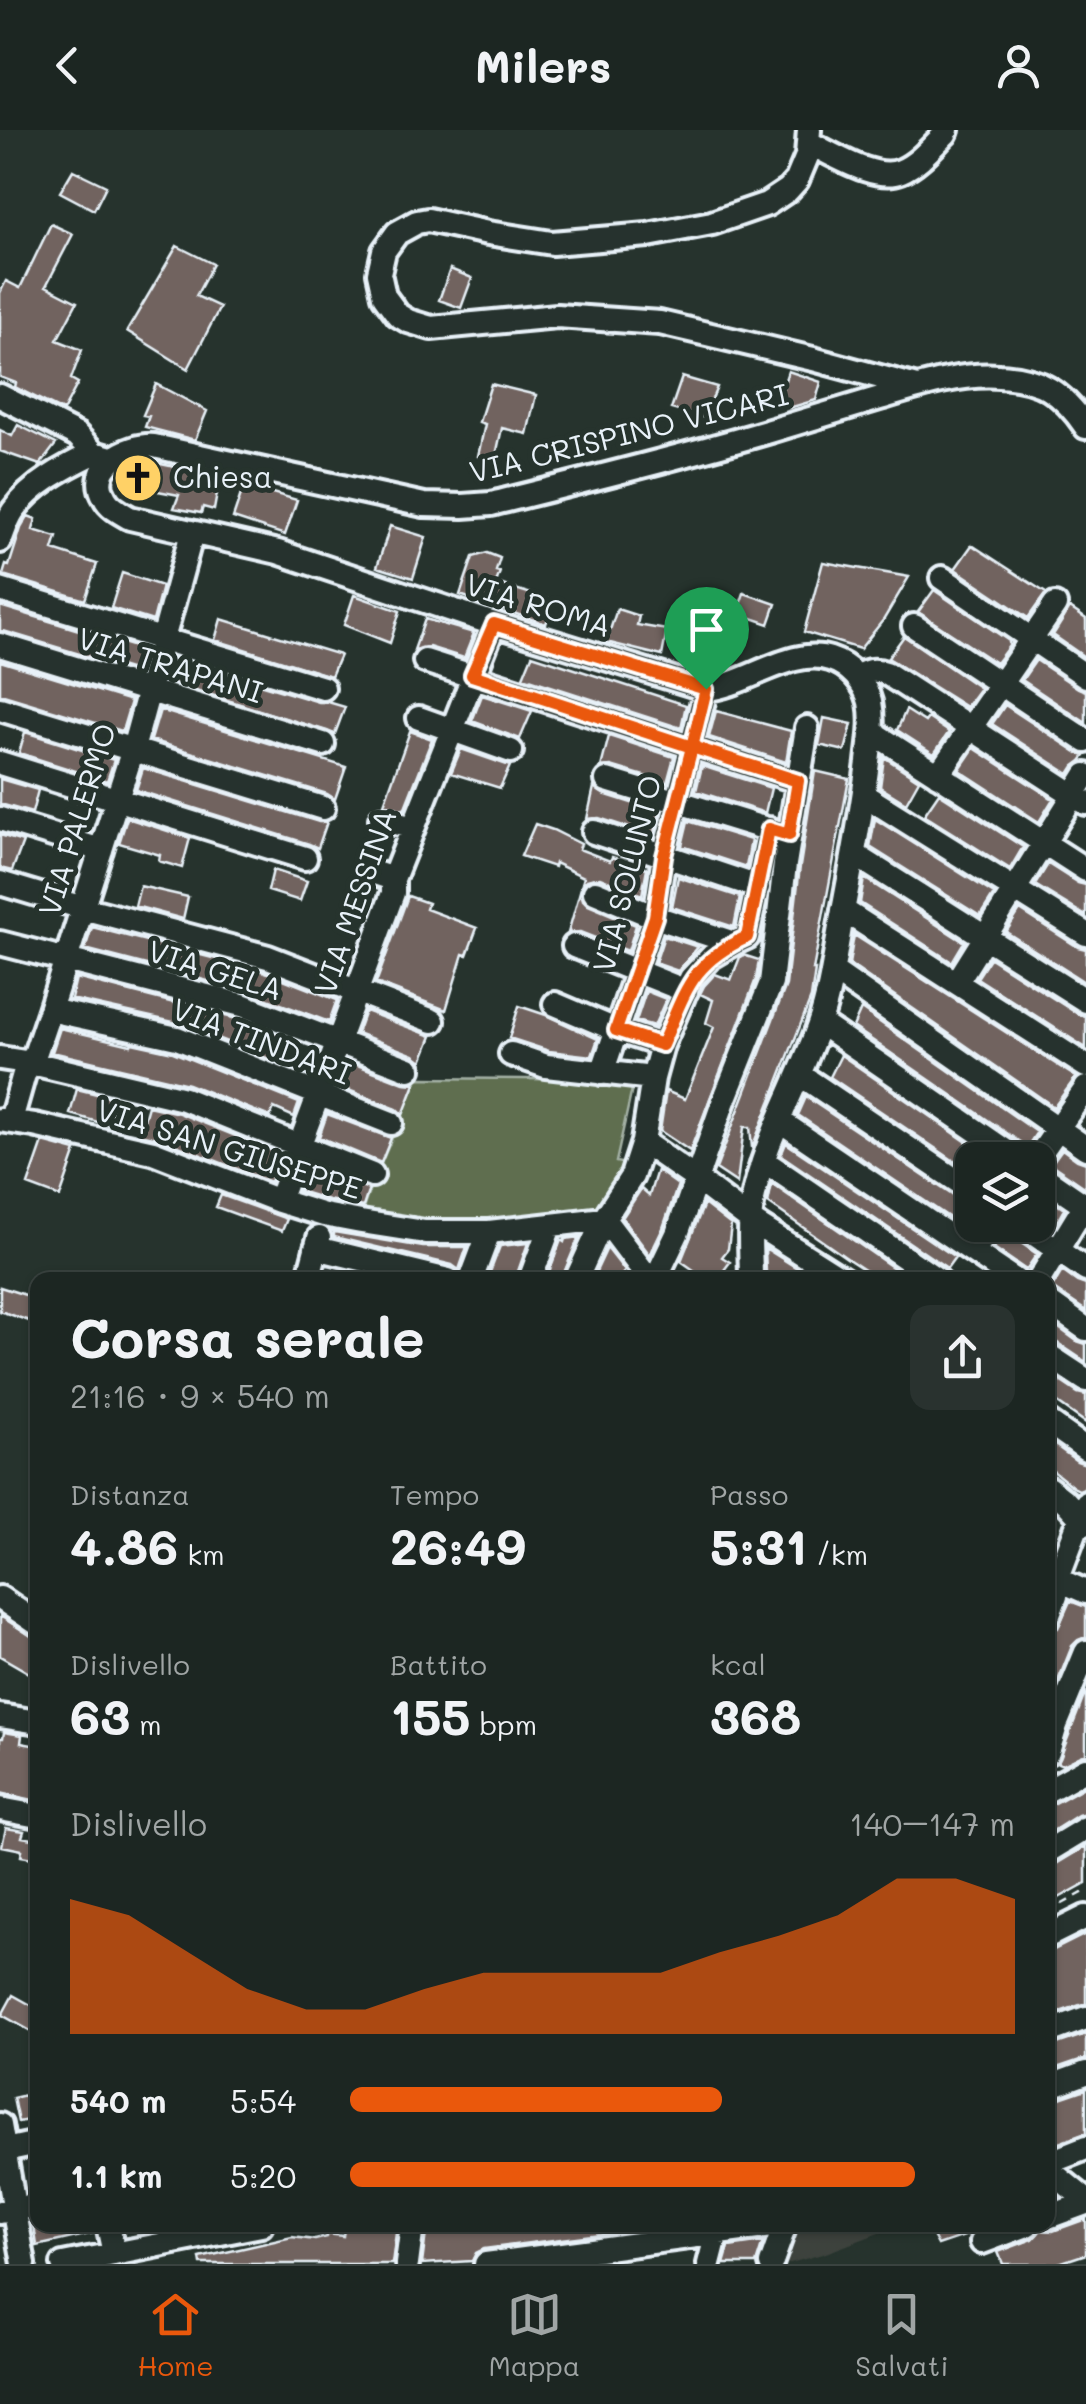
<!DOCTYPE html>
<html lang="it">
<meta charset="utf-8">
<style>
:root{--surface:#1c2622;--page:#29322f;--text:#f1f3f6;--muted:#a0a5a5;--line:#3a4340;--accent:#ea580c}
body{margin:0;font-family:Mali,sans-serif;background:var(--page);color:var(--text);height:100vh;display:flex;flex-direction:column;font-size:38px;white-space:nowrap}
*{box-sizing:border-box;margin:0}
p{font-size:32px;color:var(--muted)}
.icon{flex:none;width:55px;height:55px;fill:none;stroke:currentColor;stroke-width:2;stroke-linecap:round;stroke-linejoin:round}
.map{position:relative;flex:1;overflow:hidden}
.details{position:absolute;left:30px;top:1142px;width:1025px;height:960px;display:flex;flex-direction:column;background:var(--surface);border-radius:20px;box-shadow:0 2px 8px #0004,0 0 0 2px var(--line)}
.details>*{flex:none}
.buttons{position:absolute;left:955px;top:1012px;display:grid;gap:20px}
.buttons a{display:grid;place-items:center;width:100px;height:100px;border-radius:20px;background:var(--surface);box-shadow:0 2px 8px #0004,0 0 0 2px var(--line);font-size:50px}
.pin{position:absolute;display:grid;place-items:center;width:85px;height:85px;color:#fff;margin:-102px -42px;border-radius:50% 50% 50% 0;rotate:-45deg;box-shadow:0 0 10px #0007}
.pin .icon{rotate:45deg}
.round{display:grid;place-items:center;flex:none;width:105px;height:105px;border-radius:20px;background:var(--page)}
.head{display:flex;align-items:center;justify-content:space-between;height:170px;padding:0 40px}
h1{font-size:55px;font-weight:800;line-height:75px}
.figures{display:grid;grid-template-columns:repeat(3,1fr);gap:15px;height:170px;padding:10px 40px}
.figures div{display:grid;align-content:center}
.figures b{font-size:50px;font-weight:800}
.figures small{font-size:28px;font-weight:400}
.figures p{font-size:28px}
.chart{height:280px;padding:20px 40px}
.chart p{display:flex;justify-content:space-between}
.chart svg{width:100%;height:180px;margin-top:10px;fill:var(--accent);opacity:.7}
ul{padding:0 40px;list-style:none;font-size:32px}
li{display:grid;grid-template-columns:160px 120px 1fr;align-items:center;height:75px}
li i{height:25px;border-radius:12px;background:var(--accent)}
header{display:flex;justify-content:space-between;align-items:center;height:130px;padding:0 40px;background:var(--surface);font-size:45px;font-weight:800}
.tab-bar{display:flex;justify-content:space-around;align-items:center;height:140px;border-top:2px solid var(--line);background:var(--surface);font-size:28px;color:var(--muted)}
.tab-bar a{display:grid;justify-items:center;gap:5px}
.tab-bar .active{color:var(--accent)}
.map>svg:first-child{display:block}
.built{fill:#3c423c}
.green{fill:#5e6e50;stroke:#a3b0a4;stroke-width:2.5}
.building{fill:#71645f;stroke:#e8f1f8;stroke-width:2.5}
.lines{fill:none;stroke-linecap:round;stroke-linejoin:round}
.minor-casing{stroke:#e8f1f8;stroke-width:30}
.path{stroke:#e8f1f8;stroke-width:2.5;stroke-dasharray:8 8;stroke-linecap:butt}
.minor{stroke:#26332d;stroke-width:22}
.route-casing{stroke:#fff;stroke-width:20}
.route{stroke:#ea580c;stroke-width:12}
.labels{text-anchor:middle;stroke-width:10;stroke-linejoin:round;paint-order:stroke}
.street-label{font-size:30px;fill:#e8f1f8;stroke:#26332d}
.poi-label{font-size:30px;fill:#e8f1f8;stroke:#26332d;text-anchor:start}
</style>
<header><svg class="icon" aria-label="back" viewBox="0 0 24 24"><path d="M15 5l-7 7 7 7"/></svg>Milers<svg class="icon" aria-label="person" viewBox="0 0 24 24"><circle cx="12" cy="8" r="4"/><path d="M4 21q1-7 8-7t8 7"/></svg></header>
<div class="map">
<svg width="1086" height="2134" viewBox="0 0 1086 2134">
<rect width="100%" height="100%" fill="#26332d"/>
<filter id="ink" filterUnits="userSpaceOnUse"><feTurbulence type="fractalNoise" baseFrequency=".01" numOctaves="2"/><feDisplacementMap in="SourceGraphic" scale="20" xChannelSelector="R" yChannelSelector="G"/><feConvolveMatrix kernelMatrix="1 2 1 2 8 2 1 2 1" color-interpolation-filters="sRGB"/></filter>
<g filter="url(#ink)">
<path class="built" d="M796 2095H900L826 2123 787 2134Z"/>
<path class="green" d="M418 948 627 950 632 959 616 1032 626 1034 597 1081 518 1089 435 1093 362 1082 371 1055 376 1056 382 1042 379 1038Z"/>
<path class="building" d="M73 40 106 56 94 80 60 62Z
M51 94 73 104 46 156 77 172 57 210 82 220 71 249 78 253 63 281 15 257 16 253 0 247V163L6 151 20 158Z
M177 116 213 134 196 166 220 177 188 239 127 201Z
M450 139 472 148 461 178 439 170Z
M788 241 821 252 816 270 789 278 777 274Z
M682 247 717 257 704 288 671 279Z
M156 254 207 281 195 310 145 297 149 286 143 285Z
M491 254 536 265 527 304 502 298 495 330 478 326 485 294 479 292Z
M18 295 56 314 40 335 0 321V300L12 306Z
M151 332 214 345 210 357 218 358 214 380 203 377 201 383 174 378 179 365 126 355 130 337 150 341Z
M244 355 297 370 285 405 233 388Z
M28 386 36 389 33 400 57 407 53 420 97 434 85 470 3 445 6 435 9 436 21 398Z
M390 396 426 407 413 448 377 437Z
M972 415 1046 463 1028 488 955 439Z
M487 423 500 428 496 441 500 442 496 453 554 471 546 494 460 465 473 427Z
M823 432 909 447 884 489 860 519 804 502Z
M122 443 162 456 153 491 111 478Z
M934 460 1009 511V516L996 533 918 482Z
M744 463 776 474 769 494 737 483Z
M354 465 400 481 390 513 344 495Z
M0 476 145 520 139 542 0 500Z
M1070 478 1086 489V528L1053 505Z
M617 479 639 486 637 495 667 500 662 526 606 512Z
M221 489 340 525 331 546 215 510Z
M425 489 474 503 464 528 429 517 414 520Z
M904 506 980 558 966 577 888 528Z
M532 525 686 575 681 598 523 547Z
M173 528 319 572H328L345 577 335 604 167 551Z
M1036 530 1078 558 1086 561V593L1022 550Z
M0 531 131 571 122 601 0 564Z
M482 565 532 581 520 609 472 591Z
M1005 575 1078 623 1085 626 1081 631 1074 636 1069 644 992 594Z
M160 580 346 637 335 669 327 664 151 610Z
M906 580 925 592 928 588 949 602 934 624 897 600Z
M716 581 791 601 786 632 709 607Z
M824 588 852 594 845 621 819 615Z
M410 601 432 609 404 680 384 674Z
M25 602 114 630 107 651 19 623Z
M609 606 674 627 667 653 611 636 601 637Z
M974 618 1053 669 1039 692 959 640Z
M461 619 510 636 500 658 451 643Z
M884 627 919 650 906 673 880 657Z
M702 636 771 658 765 683 696 661Z
M143 638 319 692H327L318 718 309 714 136 660Z
M815 641 849 649 813 840H815L811 868 752 1018 750 997H744L737 1053 716 1039 786 855 800 736Z
M0 649 38 660 32 683 0 674Z
M594 657 603 664 660 682 654 706 599 688 587 689Z
M939 663 1023 717 1010 739 924 685Z
M127 688 190 708 182 738 159 731 160 725 119 713Z
M875 689 994 764 980 786 870 717Z
M688 691 751 710 746 737 682 716Z
M535 694 553 700 581 714 579 719 610 731 612 727 647 738 642 765 600 748 587 750 581 757 584 747 555 733 554 737 521 726Z
M0 705 23 712 12 741 0 738Z
M1048 734 1078 753 1086 755V786L1035 755Z
M273 740 307 751 300 771 268 761Z
M678 747 740 767 734 797 672 777Z
M864 748 964 812 952 832 860 773Z
M140 756 188 767 183 789 135 776Z
M581 758 583 770 588 775 636 795 628 821 580 802 568 803Z
M408 766 428 773 426 779 477 798 467 825 463 824 446 880 376 853Z
M1020 780 1078 817 1086 819V853L1006 802Z
M92 797 263 841 337 870 329 892 246 861 85 819Z
M854 805 1076 947 1054 977 849 834Z
M664 806 698 817 678 841 655 833Z
M743 825 759 830 756 849 690 1021 660 1001 666 961 685 969 714 897 706 893 713 870 700 864 704 856 715 844 731 850 740 827Z
M990 828 1078 884 1086 886V918L977 848Z
M76 848 237 889 293 910 284 935 182 894 71 869Z
M646 861 666 869 654 896 636 891Z
M519 876 546 885 598 909 592 926 549 921 509 908Z
M861 879 1037 1002 1027 1017 853 897Z
M365 881 432 906 422 931 414 925 357 903Z
M60 898 131 915 132 913 173 922 299 973 294 987 274 978 270 987 188 954 52 922Z
M841 925 993 1030H972V1043L830 947Z
M347 931 404 953 415 954 403 985 397 979 338 956Z
M77 959 117 969 108 995 70 984Z
M806 967 964 1073 972 1076 974 1095 969 1101 798 985Z
M148 976 179 983 280 1024 270 1052 158 1008 140 1004Z
M327 984 391 1008 381 1033 319 1007Z
M43 1012 76 1021 60 1067 28 1055Z
M786 1013 955 1127 947 1138 781 1025Z
M1062 1019 1077 1030 1086 1033V1058L1051 1034Z
M308 1035 369 1059 363 1077 328 1070 299 1061Z
M657 1040 678 1055 663 1098 650 1125 622 1088 641 1059 649 1066Z
M772 1054 911 1150H880L851 1131 768 1073Z
M1038 1061 1064 1079 1053 1099 1038 1088Z
M221 1065 287 1089 282 1101 216 1077Z
M704 1074 731 1095 728 1119 722 1127 730 1132 724 1140 735 1150H708L681 1131Z
M1007 1098 1012 1107 1037 1124 1026 1140 994 1118Z
M334 1102 423 1117H467L459 1140 452 1135 334 1107Z
M579 1107 561 1150H546L561 1110 564 1112 565 1109Z
M528 1113 515 1150H487L500 1116Z
M607 1118 625 1141 617 1150H592Z
M765 1118 816 1150H776L766 1143Z
M1062 1141 1077 1152 1086 1155V1181L1052 1158Z
M0 1157 38 1169V1194L0 1181Z
M1048 1190 1077 1211 1086 1214V1232L1056 1212 1048 1210Z
M1048 1243 1078 1263 1086 1265V1293L1048 1266Z
M1048 1310 1077 1331 1086 1334V1353L1084 1358 1079 1360 1073 1357 1048 1337Z
M1070 1471 1086 1477V1507L1078 1510 1072 1516 1048 1576V1502L1058 1498Z
M0 1486 38 1510V1548L0 1526Z
M1086 1561V1624L1063 1635 1058 1633Z
M4 1602 22 1605 21 1613 38 1616V1671L0 1663V1608H3Z
M1086 1656V1683L1078 1685 1048 1704V1675L1055 1673Z
M6 1698 24 1701 22 1707 38 1710V1729L21 1726 22 1720 2 1716Z
M1086 1716V1753L1048 1774V1736L1056 1734Z
M1086 1804V1873L1048 1886V1823Z
M13 1865 38 1879V1905L2 1885Z
M1086 1904V1928L1048 1941V1917Z
M1086 1959V2003L1048 2017V1972Z
M38 1962V1988L18 1992 13 1968Z
M1086 2089V2124L1056 2134H1003L998 2122 1033 2109 1041 2100 1053 2101Z
M34 2095H93L94 2103 37 2116Z
M361 2095H397L392 2134H201L200 2128 292 2107 315 2110 327 2107V2104L343 2106 344 2099Z
M427 2095H552L553 2100 566 2095 654 2097 484 2119 476 2123 472 2131 422 2134Z
M927 2095H985L970 2104 938 2115Z
M763 2112 756 2134H724L729 2117Z"/>
<g class="lines">
<g class="minor-casing">
<path id="minor" d="M809 0 807 26 797 50 788 60 767 74 712 93 648 105 552 113 488 103 428 90 417 92 397 103 384 121 379 143 384 166 398 185 408 191 431 198 557 186 660 193 813 229 917 257
M809 13C833 24 875 52 901 41 918 34 932 17 945 4L947 0
M0 266 77 305 94 323
M0 411C4 401 7 390 13 381 32 354 65 337 94 323L111 328
M942 448 1086 546
M0 460 323 558
M914 496 1086 611
M0 515 323 614
M425 531 798 651
M857 547C866 540 875 539 886 543L1086 673
M0 579 323 678
M419 588 511 621
M872 602 1086 740
M0 633 305 728
M938 645 1055 475
M607 650 780 703
M864 665 1086 804
M0 689 101 720
M381 689 413 698
M594 702 758 757
M854 724 1086 871
M366 740 393 749
M0 753 83 778 268 827 433 891
M595 762 655 787 734 813 747 807 769 699
M843 780 1086 936
M0 813 242 875 409 939
M574 816 686 861
M833 841 1086 1018
M957 852 1086 645
M555 874 616 900 662 915
M50 880 177 908 391 993
M820 893 1019 1030
M511 924 546 936 653 948
M0 928 32 933 184 969 372 1045
M602 943 655 787 664 726 706 559
M799 944 972 1061
M0 990 34 995 153 1022 279 1071 324 1085 361 1092 425 1102H489L604 1089 650 1150
M11 990 24 944 32 933 50 880 133 619 192 403
M780 991 1015 1150
M643 1012 696 1049 751 1091 844 1150
M1036 1030 1086 958
M764 1031 938 1150
M1038 1043 1086 1076
M279 1071 393 763V749L494 494
M1021 1095 1086 1140
M316 1118 448 1150
M974 1120 992 1095
M308 1150 319 1108
M471 1150 489 1102
M530 1150 550 1096
M576 1150 604 1089 632 1046 643 1012 653 948 662 915 691 848 712 826 734 813
M655 1150 677 1104 723 973 771 853 785 734 807 598
M751 1150C751 1125 748 1098 752 1074 763 1011 798 955 819 895 832 857 836 815 844 776 853 728 862 681 868 632 870 613 874 592 870 572 865 552 849 535 830 529 793 516 745 556 706 559L494 494 278 422 130 388C121 383 109 377 105 368 86 337 127 314 154 316L424 375 463 376 491 374C584 351 678 328 770 301 807 290 843 279 880 268 917 257 959 243 999 246 1041 248 1062 262 1086 297
M1039 1150 1086 1073
M1048 1172 1086 1199
M1048 1225 1086 1250
M1048 1292 1086 1319
M1048 1358 1066 1372 1086 1394
M1048 1445 1086 1462
M0 1468 38 1494
M1048 1487 1056 1466 1057 1450 1086 1373
M0 1586 38 1592
M1048 1622 1056 1595 1086 1522
M1048 1660 1086 1639
M0 1679 38 1686
M1048 1721 1086 1698
M1048 1806 1086 1787
M1048 1902 1086 1888
M1048 1957 1086 1943
M0 1995 24 2134
M0 2021 38 2013
M1048 2033 1086 2018
M1048 2039 1086 2070
M0 2082 38 2075
M1048 2087 1086 2073
M108 2095 114 2124
M982 2112 1027 2095
M63 2134 261 2095
M407 2134 412 2095
M486 2134 779 2095
M709 2134 719 2095
M771 2134 785 2095"/>
</g>
<path class="path" d="M1048 1782 1086 1761"/>
<use href="#minor" class="minor"/>
</g>
</g>
<g class="lines" filter="url(#ink)">
<g class="route-casing">
<path id="route" d="M706 559 494 494 472 545 692 617 664 726 655 787 616 900 662 915C686 861 690 833 747 807L769 699 789 705 798 651 692 617 706 559"/>
</g>
<use href="#route" class="route"/>
</g>
<defs>
<g id="church-disc" transform="scale(2.5)"><circle r="9.5" fill="#ffd166" stroke="#26332d"/><path d="M-1.2-6h2.4v3.5h3.3v2.4h-3.3V6h-2.4V-.1h-3.3v-2.4h3.3Z" fill="#111"/></g>
</defs>
<g fill-rule="evenodd">
<use href="#church-disc" x="138" y="348"/>
</g>
<g class="labels">
<g class="street-label">
<text transform="translate(629 304) rotate(-14)" y="10">VIA CRISPINO VICARI</text>
<text transform="translate(538 476) rotate(17)" y="10">VIA ROMA</text>
<text transform="translate(170 536) rotate(17)" y="10">VIA TRAPANI</text>
<text transform="translate(78 690) rotate(-73)" y="10">VIA PALERMO</text>
<text transform="translate(628 744) rotate(-76)" y="10">VIA SOLUNTO</text>
<text transform="translate(356 772) rotate(-71)" y="10">VIA MESSINA</text>
<text transform="translate(215 841) rotate(17)" y="10">VIA GELA</text>
<text transform="translate(261 912) rotate(21)" y="10">VIA TINDARI</text>
<text transform="translate(229 1020) rotate(17)" y="10">VIA SAN GIUSEPPE</text>
</g>
<g class="poi-label">
<text x="173" y="358">Chiesa</text>
</g>
</g>
</svg>
<div class="buttons">
<a><svg class="icon" aria-label="layers" viewBox="0 0 24 24"><path d="M12 4l9 5-9 5-9-5zM3 14l9 5 9-5"/></svg></a>
</div>
<div class="pin" style="left:706px;top:559px;background:#1e9e55"><svg class="icon" aria-label="arrive" viewBox="0 0 24 24"><path d="M6 21V4h12l-3 4 3 4H6"/></svg></div>
<section class="details">
<div class="head"><div><h1>Corsa serale</h1><p>21:16 · 9 × 540 m</p></div><a class="round"><svg class="icon" aria-label="share" viewBox="0 0 24 24"><path d="M12 15V3M7 8l5-5 5 5M5 13v7h14v-7"/></svg></a></div>
<div class="figures">
<div><p>Distanza</p><b>4.86<small> km</small></b></div>
<div><p>Tempo</p><b>26:49</b></div>
<div><p>Passo</p><b>5:31<small> /km</small></b></div>
</div>
<div class="figures">
<div><p>Dislivello</p><b>63<small> m</small></b></div>
<div><p>Battito</p><b>155<small> bpm</small></b></div>
<div><p>kcal</p><b>368</b></div>
</div>
<div class="chart"><p><span>Dislivello</span>140–147 m</p>
<svg viewBox="0 0 160 44" preserveAspectRatio="none"><path d="M0 44V11L10 15L20 24L30 33L40 38L50 38L60 33L70 29L80 29L90 29L100 29L110 24L120 20L130 15L140 6L150 6L160 11V44z"/></svg>
</div>
<ul>
<li><b>540 m</b>5:54<i style="width:56%"></i></li>
<li><b>1.1 km</b>5:20<i style="width:85%"></i></li>
</ul>
</section>
</div>
<nav class="tab-bar">
<a class="active"><svg class="icon" aria-label="home" viewBox="0 0 24 24"><path d="M3 11l9-7 9 7M6 9v11h12V9"/></svg>Home</a>
<a><svg class="icon" aria-label="map" viewBox="0 0 24 24"><path d="M3 6l6-2 6 2 6-2v14l-6 2-6-2-6 2zM9 4v14M15 6v14"/></svg>Mappa</a>
<a><svg class="icon" aria-label="saved" viewBox="0 0 24 24"><path d="M7 4h10v16l-5-4-5 4z"/></svg>Salvati</a>
</nav>
